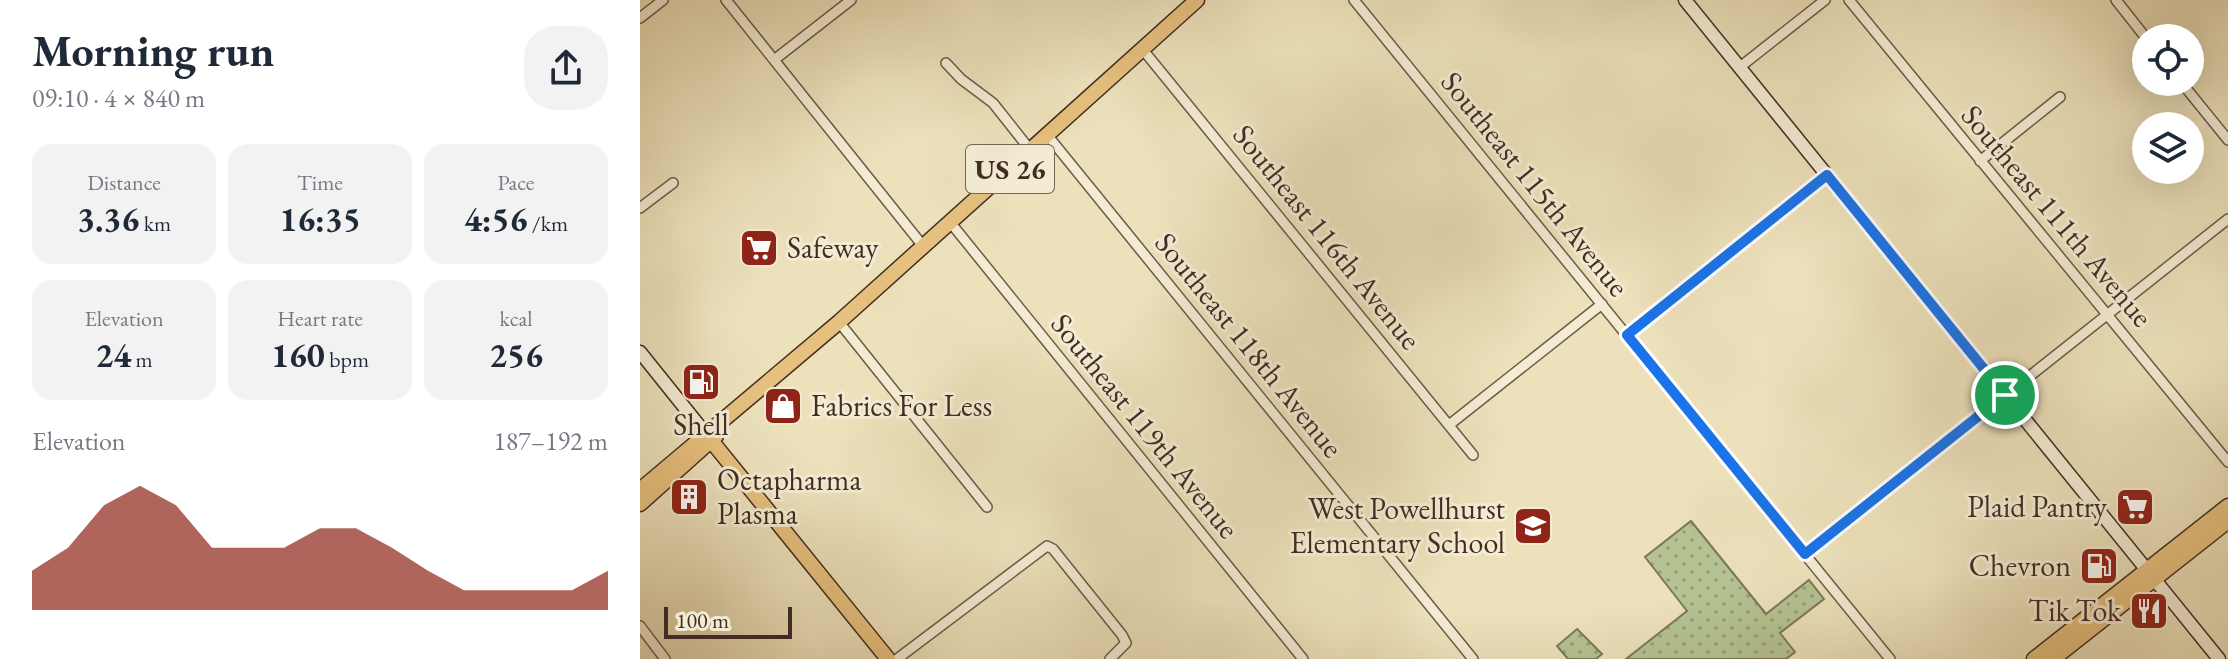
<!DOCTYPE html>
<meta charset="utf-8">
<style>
:root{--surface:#fff;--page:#f2f2f3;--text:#1f2937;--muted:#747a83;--accent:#8f2418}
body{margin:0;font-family:"EB Garamond",serif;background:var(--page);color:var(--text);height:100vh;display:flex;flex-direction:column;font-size:30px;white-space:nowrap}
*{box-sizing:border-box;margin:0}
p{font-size:26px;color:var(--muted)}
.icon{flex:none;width:44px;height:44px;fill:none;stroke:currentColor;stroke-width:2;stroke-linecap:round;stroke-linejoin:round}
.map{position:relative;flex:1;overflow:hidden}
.details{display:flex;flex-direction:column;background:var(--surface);width:640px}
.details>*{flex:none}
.controls{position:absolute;left:1492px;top:24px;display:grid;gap:16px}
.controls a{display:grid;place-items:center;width:72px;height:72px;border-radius:50%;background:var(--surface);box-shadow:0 8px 32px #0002;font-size:40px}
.scale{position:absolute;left:24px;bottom:20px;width:128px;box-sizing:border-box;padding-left:8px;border:4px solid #412d24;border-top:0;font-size:22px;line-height:28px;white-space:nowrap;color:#412d24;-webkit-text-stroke:6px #f3ecd3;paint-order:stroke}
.pin{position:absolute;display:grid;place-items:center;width:68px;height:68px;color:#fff;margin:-34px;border:4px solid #fff;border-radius:50%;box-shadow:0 2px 8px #0007}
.round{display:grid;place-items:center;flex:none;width:84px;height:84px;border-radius:32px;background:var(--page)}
.summary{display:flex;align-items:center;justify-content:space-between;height:136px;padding:0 32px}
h1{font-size:44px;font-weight:700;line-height:60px}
.stats{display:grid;grid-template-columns:repeat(3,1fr);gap:12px;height:136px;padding:8px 32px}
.stats div{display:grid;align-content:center;border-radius:20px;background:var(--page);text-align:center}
.stats b{font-size:34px;font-weight:700}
.stats small{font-size:22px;font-weight:400}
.stats p{font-size:22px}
.chart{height:224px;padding:16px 32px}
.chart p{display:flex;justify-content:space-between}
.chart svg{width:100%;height:144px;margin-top:8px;fill:var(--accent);opacity:.7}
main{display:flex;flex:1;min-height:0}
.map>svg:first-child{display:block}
.park{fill:url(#park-dots);stroke:#7b785b;stroke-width:2}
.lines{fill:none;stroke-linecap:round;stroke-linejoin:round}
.street-casing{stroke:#6c5a4a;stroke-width:12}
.secondary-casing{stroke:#412d24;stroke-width:15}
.primary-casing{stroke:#412d24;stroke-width:17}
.street{stroke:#f3ecd3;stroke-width:9}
.secondary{stroke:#f3ecd3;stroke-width:12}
.primary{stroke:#e6c07e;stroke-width:14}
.route-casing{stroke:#fff;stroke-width:16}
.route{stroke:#1a73e8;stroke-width:10}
.labels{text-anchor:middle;stroke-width:6;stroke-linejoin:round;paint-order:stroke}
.shield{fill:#f3ecd3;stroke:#766658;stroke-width:2}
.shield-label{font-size:28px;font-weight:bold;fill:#412d24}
.street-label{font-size:30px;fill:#412d24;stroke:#f3ecd3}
.poi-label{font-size:30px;fill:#412d24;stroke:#f3ecd3;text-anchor:end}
</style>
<main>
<section class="details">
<div class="summary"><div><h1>Morning run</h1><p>09:10 · 4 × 840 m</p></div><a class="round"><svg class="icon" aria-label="share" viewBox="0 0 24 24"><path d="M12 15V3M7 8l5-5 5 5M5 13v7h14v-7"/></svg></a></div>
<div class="stats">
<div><p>Distance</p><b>3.36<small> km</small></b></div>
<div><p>Time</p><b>16:35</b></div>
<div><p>Pace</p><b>4:56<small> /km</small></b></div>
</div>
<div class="stats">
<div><p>Elevation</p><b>24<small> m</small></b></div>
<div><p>Heart rate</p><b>160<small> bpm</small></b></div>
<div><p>kcal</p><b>256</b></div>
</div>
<div class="chart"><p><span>Elevation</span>187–192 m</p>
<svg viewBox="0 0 160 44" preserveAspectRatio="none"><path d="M0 44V32L10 25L20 12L30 6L40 12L50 25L60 25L70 25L80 19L90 19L100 25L110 32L120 38L130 38L140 38L150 38L160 32V44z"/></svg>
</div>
</section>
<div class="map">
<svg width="1588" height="659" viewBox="0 0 1588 659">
<defs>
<pattern id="park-dots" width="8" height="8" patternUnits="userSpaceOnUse" patternTransform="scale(2)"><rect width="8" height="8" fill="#b5c392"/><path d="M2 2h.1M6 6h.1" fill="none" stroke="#959f77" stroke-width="1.8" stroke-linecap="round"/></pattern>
</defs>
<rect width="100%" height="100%" fill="#ece1bb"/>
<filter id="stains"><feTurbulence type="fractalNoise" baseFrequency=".0025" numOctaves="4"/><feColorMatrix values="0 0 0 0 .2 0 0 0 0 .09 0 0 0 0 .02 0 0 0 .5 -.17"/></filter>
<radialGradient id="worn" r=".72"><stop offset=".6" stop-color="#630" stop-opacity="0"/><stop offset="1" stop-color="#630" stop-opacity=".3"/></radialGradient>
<path class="park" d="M1051 521 1126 614 1169 580 1184 599 1140 633 1155 652 1146 659H986L1047 611 1005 557Z
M937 629 962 654 956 659H928L917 646Z"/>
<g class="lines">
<g class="street-casing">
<path id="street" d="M86 0 283 246
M714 0 1250 659
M1209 0 1588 462
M1476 0 1506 38
M0 18 23 0
M504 51 833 455
M134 60 211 0
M306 63 321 79 353 103 391 151
M1100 67 1185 0
M1541 82 1588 140
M408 136 833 659
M1340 161 1420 97
M0 208 33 183
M310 222 663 659
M199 322 347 507
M987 335 1187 175
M809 425 962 304
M1165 554 1588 219
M0 626 25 659
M257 659 407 546 413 549 482 635 486 643 470 659"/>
</g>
<g class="secondary-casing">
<path id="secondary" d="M1045 0 1579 659
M0 352 65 433"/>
</g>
<g class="primary-casing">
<path id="primary" d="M65 433 248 659
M0 490 199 322 557 0
M0 504 76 436
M1394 659 1588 506
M1413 659 1588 521"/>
</g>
<use href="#street" class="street"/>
<use href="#secondary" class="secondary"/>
<use href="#primary" class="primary"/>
</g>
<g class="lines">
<g class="route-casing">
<path id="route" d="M1187 175 1365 395 1165 554 987 335Z"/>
</g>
<use href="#route" class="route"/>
</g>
<defs>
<g id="supermarket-square" transform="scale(2)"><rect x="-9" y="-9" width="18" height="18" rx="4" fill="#8f2418" stroke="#f3ecd3"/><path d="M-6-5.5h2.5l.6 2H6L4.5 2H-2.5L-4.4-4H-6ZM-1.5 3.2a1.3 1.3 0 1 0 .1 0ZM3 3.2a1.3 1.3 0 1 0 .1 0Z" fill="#fff"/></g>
<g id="fuel-square" transform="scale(2)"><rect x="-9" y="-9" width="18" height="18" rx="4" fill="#8f2418" stroke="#f3ecd3"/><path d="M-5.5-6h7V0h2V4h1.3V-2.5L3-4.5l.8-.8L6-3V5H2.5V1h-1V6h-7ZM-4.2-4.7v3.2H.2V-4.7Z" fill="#fff"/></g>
<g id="shop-square" transform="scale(2)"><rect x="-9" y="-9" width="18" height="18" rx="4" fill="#8f2418" stroke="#f3ecd3"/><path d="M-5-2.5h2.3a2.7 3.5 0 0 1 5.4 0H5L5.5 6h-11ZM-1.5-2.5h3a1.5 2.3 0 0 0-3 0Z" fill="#fff"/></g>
<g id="building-square" transform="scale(2)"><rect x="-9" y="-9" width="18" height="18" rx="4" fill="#8f2418" stroke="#f3ecd3"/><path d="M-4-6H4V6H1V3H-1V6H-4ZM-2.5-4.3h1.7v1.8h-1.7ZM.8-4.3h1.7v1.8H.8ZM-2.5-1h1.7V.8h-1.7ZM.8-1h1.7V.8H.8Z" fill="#fff"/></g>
<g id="school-square" transform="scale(2)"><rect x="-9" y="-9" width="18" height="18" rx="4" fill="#8f2418" stroke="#f3ecd3"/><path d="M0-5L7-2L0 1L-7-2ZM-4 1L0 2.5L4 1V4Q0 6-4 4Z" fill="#fff"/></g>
<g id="restaurant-square" transform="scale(2)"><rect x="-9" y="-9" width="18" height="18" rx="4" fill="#8f2418" stroke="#f3ecd3"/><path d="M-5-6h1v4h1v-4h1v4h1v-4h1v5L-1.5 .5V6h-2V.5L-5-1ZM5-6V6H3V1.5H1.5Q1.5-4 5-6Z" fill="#fff"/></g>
</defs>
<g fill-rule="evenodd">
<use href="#supermarket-square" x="119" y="248"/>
<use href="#fuel-square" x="61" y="382"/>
<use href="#shop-square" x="143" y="406"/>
<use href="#building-square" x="49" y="497"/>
<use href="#supermarket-square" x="1495" y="507"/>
<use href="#school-square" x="893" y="526"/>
<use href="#fuel-square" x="1459" y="566"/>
<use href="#restaurant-square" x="1509" y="611"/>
</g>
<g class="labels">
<rect class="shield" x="326" y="145" width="88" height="48" rx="6"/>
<g class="shield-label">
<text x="370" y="179">US 26</text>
</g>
<g class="street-label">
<text transform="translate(895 184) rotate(51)" y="10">Southeast 115th Avenue</text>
<text transform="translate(1417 216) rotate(50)" y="10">Southeast 111th Avenue</text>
<text transform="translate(687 237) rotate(51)" y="10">Southeast 116th Avenue</text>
<text transform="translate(609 345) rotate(51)" y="10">Southeast 118th Avenue</text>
<text transform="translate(505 426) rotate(51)" y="10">Southeast 119th Avenue</text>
</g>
<g class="poi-label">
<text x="147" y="258" text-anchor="start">Safeway</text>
<text x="171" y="416" text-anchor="start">Fabrics For Less</text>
<text x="61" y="435" text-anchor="middle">Shell</text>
<text x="77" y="490" text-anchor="start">Octapharma<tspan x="77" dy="34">Plasma</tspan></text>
<text x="1467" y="517">Plaid Pantry</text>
<text x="865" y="519">West Powellhurst<tspan x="865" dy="34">Elementary School</tspan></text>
<text x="1431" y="576">Chevron</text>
<text x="1481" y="621">Tik Tok</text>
</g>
</g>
<rect width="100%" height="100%" filter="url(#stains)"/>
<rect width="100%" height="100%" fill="url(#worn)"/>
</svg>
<div class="controls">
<a><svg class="icon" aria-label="locate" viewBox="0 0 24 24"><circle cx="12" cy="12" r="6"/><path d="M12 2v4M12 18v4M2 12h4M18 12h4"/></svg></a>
<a><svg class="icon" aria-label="layers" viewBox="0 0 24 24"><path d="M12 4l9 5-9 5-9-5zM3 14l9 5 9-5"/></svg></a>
</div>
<div class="scale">100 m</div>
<div class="pin" style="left:1365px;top:395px;background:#1e9e55"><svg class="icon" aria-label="arrive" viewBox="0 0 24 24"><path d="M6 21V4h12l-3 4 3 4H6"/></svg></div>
</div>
</main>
